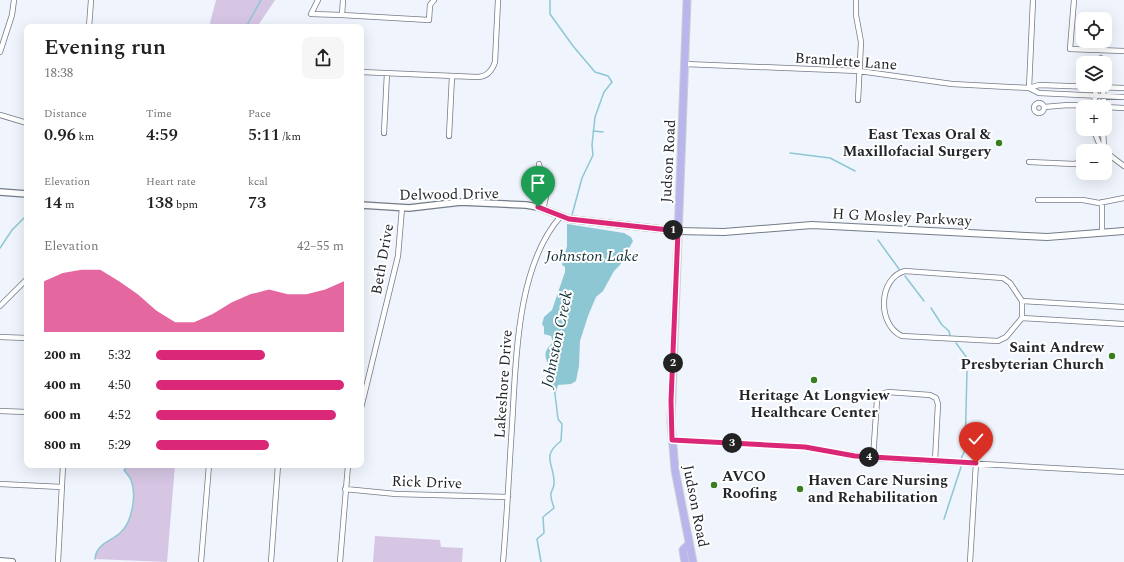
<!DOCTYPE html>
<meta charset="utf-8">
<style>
:root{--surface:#fff;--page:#f6f6f6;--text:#222;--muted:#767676;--accent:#db2777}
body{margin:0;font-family:Spectral,serif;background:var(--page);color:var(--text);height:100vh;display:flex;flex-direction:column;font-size:15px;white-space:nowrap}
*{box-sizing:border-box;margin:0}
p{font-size:13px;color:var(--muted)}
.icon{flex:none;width:22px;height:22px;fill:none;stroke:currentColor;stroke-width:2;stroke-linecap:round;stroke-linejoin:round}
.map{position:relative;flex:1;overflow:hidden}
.sheet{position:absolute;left:24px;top:24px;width:340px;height:444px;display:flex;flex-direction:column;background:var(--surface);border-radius:8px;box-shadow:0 4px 16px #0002}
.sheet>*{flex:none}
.controls{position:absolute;left:1076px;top:12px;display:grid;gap:8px}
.controls a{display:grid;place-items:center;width:36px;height:36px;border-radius:8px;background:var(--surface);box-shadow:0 4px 16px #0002;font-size:20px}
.pin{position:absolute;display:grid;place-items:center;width:34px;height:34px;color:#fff;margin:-41px -17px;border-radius:50% 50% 50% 0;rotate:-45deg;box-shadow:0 0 4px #0007}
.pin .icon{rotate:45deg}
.km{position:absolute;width:20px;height:20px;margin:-10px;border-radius:50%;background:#222;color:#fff;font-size:11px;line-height:20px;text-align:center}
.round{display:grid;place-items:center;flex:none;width:42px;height:42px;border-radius:8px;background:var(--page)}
.summary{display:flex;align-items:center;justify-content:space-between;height:68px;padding:0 20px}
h1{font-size:22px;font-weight:600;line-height:30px}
.figures{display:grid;grid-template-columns:repeat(3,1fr);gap:6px;height:68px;padding:4px 20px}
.figures div{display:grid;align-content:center}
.figures b{font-size:17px;font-weight:600}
.figures small{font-size:11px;font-weight:400}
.figures p{font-size:11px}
.chart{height:112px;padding:8px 20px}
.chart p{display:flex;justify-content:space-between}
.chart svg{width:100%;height:72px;margin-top:4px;fill:var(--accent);opacity:.7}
ul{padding:0 20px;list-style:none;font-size:13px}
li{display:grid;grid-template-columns:64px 48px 1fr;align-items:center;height:30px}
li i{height:10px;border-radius:5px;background:var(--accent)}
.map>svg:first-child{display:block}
.green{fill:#d6c6e4}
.water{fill:#8dc7d4}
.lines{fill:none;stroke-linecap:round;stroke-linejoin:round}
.stream{stroke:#8dc7d4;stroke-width:1.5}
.minor-casing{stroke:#747c88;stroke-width:6}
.tertiary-casing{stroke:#747c88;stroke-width:8}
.secondary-casing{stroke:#747c88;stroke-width:8}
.primary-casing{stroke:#cfcfd0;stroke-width:9}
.minor{stroke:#fff;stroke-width:4.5}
.tertiary{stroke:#fff;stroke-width:5.5}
.secondary{stroke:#fff;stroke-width:6}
.primary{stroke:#b9b5ed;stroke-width:7}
.route-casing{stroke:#fff;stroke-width:8}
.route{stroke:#db2777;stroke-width:5}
.poi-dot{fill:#397f22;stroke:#fff;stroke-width:1.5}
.labels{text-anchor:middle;stroke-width:4;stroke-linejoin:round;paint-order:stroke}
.street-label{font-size:15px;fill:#23262b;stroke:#fff}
.poi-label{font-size:15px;font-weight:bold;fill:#23262b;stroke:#fff;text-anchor:end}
.water-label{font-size:16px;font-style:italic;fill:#133137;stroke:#fff}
</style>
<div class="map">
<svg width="1124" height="562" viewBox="0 0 1124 562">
<rect width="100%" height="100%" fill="#eff4fd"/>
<path class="green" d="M216 0H275L257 27H209Z
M129 465H175L167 562 95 559C96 544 110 542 120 533 132 522 138 496 131 480 130 477 126 473 124 470Z
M375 536 440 540 441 547 463 548 462 562H373Z"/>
<path class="water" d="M567 224 624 233 631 237 633 241 620 265 614 271 603 291 596 297 588 316 580 341 579 366 576 381 571 384 558 385 555 395C550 384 553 382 551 373 547 358 540 355 553 342L551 336 544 334V327L542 324 544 317 552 310 565 272V267L562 265 567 246Z"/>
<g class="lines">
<path class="stream" d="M550 0V14L573 46 595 72 608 76 612 82 604 92 595 117 592 145 593 155 582 178 572 215
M246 27 261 0
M593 131 603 132
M790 153 830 158 855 171
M878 240 899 269
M0 248 12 230 27 215
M905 276 924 301
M931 308 942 325 949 331 950 335
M956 343 967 358
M961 459 965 450 967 371
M944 519 961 467
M95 559C96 544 110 542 120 533 132 523 137 495 131 480 130 477 126 473 124 470L129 465
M541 562 537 539 544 533 543 517 554 508C553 504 550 498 551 493 552 490 554 487 554 484 555 464 540 457 561 441L562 424 558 419 555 394"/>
<g class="minor-casing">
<path id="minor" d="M318 0 311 14 342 15 343 0
M856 0V15L861 42 858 100
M1074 0 1070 49 1124 51
M342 15 429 20 430 5 434 0
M89 27 91 0
M0 52 12 15 14 0
M1097 63 1101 58 1104 63
M685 64 859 71 952 84 1029 88 1039 93 1124 97
M361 72 477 77C487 77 492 71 495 62L498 0
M1103 85 1104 107
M1029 88 1039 85 1124 88
M1029 88 1033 0
M1034 108a5 5 0 1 1 10 0a5 5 0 1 1-10 0Z
M1044 107 1068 105 1094 106
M1094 107 1096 85
M1104 107 1124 108
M0 115 27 123
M1093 129 1101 148 1104 149 1103 129
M384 133 387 73
M449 136 452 76
M1104 149 1112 157 1124 166
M1029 162 1075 164 1083 160
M539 164 546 197 543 209
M1038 200H1083L1099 203 1124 198
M1102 232V202
M905 271 1003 278 1010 283 1022 301V318L1006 337 998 341 902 336C877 325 878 278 905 271Z
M1022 301 1124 307
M0 306 27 279
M1022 318 1124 324
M0 337 27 338
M361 408 398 256 402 208
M0 411 27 412
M671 440 805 447 873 458 1124 472
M873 458 877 400 879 395 888 392 930 395 936 398 938 404 935 461
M0 484 62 487
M345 489 396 494 508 497
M58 562 63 465
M201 562 209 465
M271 562 278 465
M340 562 348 465
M503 562C507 517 509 471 512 426 516 362 516 266 561 216
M970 562 976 463"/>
</g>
<g class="tertiary-casing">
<path id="tertiary" d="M0 192 27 194
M361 205 409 208 461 202 526 205 538 207 569 219 678 231"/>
</g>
<g class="secondary-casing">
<path id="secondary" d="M678 231 724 232 812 225 1047 237 1124 231
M0 561 12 562"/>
</g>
<g class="primary-casing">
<path id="primary" d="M687 0 671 422 675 470 693 562
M685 562 683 550 689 544"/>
</g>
<use href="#minor" class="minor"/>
<use href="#tertiary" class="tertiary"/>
<use href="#secondary" class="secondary"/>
<use href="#primary" class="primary"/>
</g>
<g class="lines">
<g class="route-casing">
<path id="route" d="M538 207 569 219 678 231 671 401 672 440 805 447 855 456 976 463"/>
</g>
<use href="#route" class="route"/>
</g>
<g class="poi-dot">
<circle cx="999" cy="143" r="4"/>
<circle cx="1112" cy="356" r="4"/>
<circle cx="814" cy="380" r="4"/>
<circle cx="714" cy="485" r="4"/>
<circle cx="800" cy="489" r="4"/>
</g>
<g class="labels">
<g class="street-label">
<text transform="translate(846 61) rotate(4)" y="5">Bramlette Lane</text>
<text transform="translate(668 161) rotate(-87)" y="5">Judson Road</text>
<text transform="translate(449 194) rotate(-1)" y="5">Delwood Drive</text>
<text transform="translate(902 217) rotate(3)" y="5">H G Mosley Parkway</text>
<text transform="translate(382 259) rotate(-80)" y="5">Beth Drive</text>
<text transform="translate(503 384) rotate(-86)" y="5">Lakeshore Drive</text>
<text transform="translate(427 482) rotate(2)" y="5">Rick Drive</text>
<text transform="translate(696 506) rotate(79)" y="5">Judson Road</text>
</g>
<g class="poi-label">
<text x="991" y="139">East Texas Oral &amp;<tspan x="991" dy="17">Maxillofacial Surgery</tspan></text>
<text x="1104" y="352">Saint Andrew<tspan x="1104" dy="17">Presbyterian Church</tspan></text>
<text x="814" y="400" text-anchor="middle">Heritage At Longview<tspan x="814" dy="17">Healthcare Center</tspan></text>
<text x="722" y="481" text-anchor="start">AVCO<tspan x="722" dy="17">Roofing</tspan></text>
<text x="808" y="485" text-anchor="start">Haven Care Nursing<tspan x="808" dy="17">and Rehabilitation</tspan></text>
</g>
<g class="water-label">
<text x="592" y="261">Johnston Lake</text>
<text transform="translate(556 339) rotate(-78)" y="6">Johnston Creek</text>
</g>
</g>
</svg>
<div class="controls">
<a><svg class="icon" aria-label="locate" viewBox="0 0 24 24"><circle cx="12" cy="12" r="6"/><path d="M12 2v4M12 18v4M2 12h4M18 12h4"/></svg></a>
<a><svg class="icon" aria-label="layers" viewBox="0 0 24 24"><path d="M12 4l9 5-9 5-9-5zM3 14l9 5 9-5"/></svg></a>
<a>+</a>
<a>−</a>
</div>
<div class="pin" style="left:538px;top:207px;background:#1e9e55"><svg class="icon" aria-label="arrive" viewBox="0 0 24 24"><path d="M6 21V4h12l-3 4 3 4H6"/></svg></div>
<div class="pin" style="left:976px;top:463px;background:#d93025"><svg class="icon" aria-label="check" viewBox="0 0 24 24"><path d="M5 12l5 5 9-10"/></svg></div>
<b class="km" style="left:673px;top:230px">1</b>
<b class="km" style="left:673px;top:363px">2</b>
<b class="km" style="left:732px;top:443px">3</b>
<b class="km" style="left:869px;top:457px">4</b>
<section class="sheet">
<div class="summary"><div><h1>Evening run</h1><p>18:38</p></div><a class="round"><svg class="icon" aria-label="share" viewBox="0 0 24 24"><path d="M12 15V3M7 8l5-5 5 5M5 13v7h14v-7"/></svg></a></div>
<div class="figures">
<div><p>Distance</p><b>0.96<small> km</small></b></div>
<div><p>Time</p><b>4:59</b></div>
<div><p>Pace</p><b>5:11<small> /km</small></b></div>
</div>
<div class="figures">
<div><p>Elevation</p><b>14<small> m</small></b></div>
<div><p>Heart rate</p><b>138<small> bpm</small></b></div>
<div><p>kcal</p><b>73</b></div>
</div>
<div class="chart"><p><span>Elevation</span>42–55 m</p>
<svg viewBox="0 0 160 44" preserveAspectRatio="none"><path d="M0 44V13L10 8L20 6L30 6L40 13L50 21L60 31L70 38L80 38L90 33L100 26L110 21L120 18L130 21L140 21L150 18L160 13V44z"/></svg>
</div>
<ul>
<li><b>200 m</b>5:32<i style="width:58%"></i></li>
<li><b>400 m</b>4:50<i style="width:100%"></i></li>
<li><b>600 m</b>4:52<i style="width:96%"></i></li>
<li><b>800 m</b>5:29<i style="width:60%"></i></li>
</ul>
</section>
</div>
